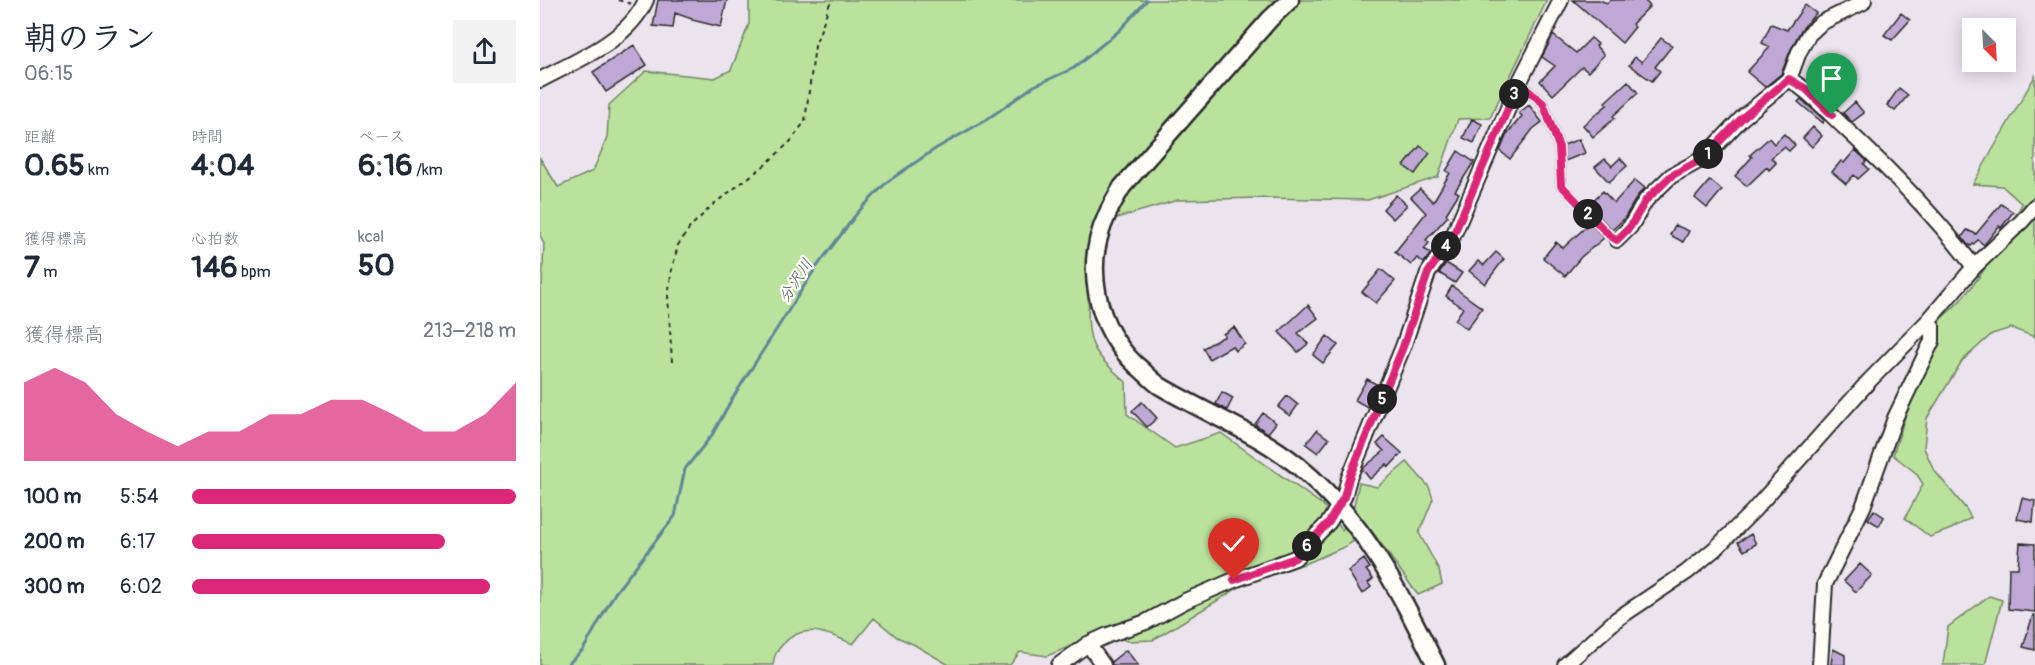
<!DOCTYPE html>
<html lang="ja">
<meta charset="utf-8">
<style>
:root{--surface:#fff;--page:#f2f2f3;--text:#1f2937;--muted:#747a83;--accent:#db2777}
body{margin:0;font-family:Pangolin,"Klee One",sans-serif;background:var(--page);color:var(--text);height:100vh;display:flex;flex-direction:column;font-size:22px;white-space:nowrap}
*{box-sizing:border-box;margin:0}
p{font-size:20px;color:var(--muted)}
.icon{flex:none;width:33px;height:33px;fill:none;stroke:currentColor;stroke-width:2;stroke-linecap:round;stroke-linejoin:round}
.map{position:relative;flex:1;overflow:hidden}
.drawer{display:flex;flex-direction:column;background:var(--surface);width:540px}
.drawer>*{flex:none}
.needle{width:39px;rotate:156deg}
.controls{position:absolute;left:1422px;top:18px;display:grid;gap:12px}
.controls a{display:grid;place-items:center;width:54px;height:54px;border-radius:0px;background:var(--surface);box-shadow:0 3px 15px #0003;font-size:30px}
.pin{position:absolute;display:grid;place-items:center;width:51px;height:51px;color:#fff;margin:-62px -26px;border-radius:50% 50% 50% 0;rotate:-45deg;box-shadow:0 0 6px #0007}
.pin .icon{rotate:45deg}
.km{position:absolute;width:30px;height:30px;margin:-15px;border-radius:50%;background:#222;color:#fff;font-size:16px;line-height:30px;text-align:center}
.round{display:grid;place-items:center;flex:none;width:63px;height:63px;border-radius:0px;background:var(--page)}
.summary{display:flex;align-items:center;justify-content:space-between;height:102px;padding:0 24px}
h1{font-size:33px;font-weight:700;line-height:45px}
.metrics{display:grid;grid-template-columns:repeat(3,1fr);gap:9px;height:102px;padding:6px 24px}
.metrics div{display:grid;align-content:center}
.metrics b{font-size:30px;font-weight:700}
.metrics small{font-size:16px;font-weight:400}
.metrics p{font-size:16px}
.chart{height:168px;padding:12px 24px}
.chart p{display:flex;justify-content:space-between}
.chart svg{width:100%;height:108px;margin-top:6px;fill:var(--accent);opacity:.7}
ul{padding:0 24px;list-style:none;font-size:20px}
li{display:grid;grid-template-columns:96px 72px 1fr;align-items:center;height:45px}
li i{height:15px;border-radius:8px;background:var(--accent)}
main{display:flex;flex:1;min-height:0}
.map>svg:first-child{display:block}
.green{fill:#bae29d;stroke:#728664;stroke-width:1.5}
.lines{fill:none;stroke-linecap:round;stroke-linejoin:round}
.stream{stroke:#5f8899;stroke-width:3}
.building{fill:#c0a8d6;stroke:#2b2b2b;stroke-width:1.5}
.service-casing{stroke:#2b2b2b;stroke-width:11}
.minor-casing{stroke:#2b2b2b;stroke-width:18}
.tertiary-casing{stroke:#2b2b2b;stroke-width:21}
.path{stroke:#2b2b2b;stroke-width:2;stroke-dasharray:4.5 4.5;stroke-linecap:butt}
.service{stroke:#fdfcf7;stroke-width:7}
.minor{stroke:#fdfcf7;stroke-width:14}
.tertiary{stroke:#fdfcf7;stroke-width:16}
.route-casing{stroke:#fff;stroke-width:12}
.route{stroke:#db2777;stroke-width:8}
.labels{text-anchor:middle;stroke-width:4.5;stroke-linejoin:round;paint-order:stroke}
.water-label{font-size:16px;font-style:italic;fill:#455a62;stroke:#fdfcf7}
</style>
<main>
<section class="drawer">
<div class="summary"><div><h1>朝のラン</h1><p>06:15</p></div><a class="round"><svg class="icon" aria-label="share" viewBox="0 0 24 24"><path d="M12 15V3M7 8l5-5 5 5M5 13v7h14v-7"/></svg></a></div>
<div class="metrics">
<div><p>距離</p><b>0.65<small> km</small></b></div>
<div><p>時間</p><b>4:04</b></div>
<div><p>ペース</p><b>6:16<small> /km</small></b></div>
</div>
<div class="metrics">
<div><p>獲得標高</p><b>7<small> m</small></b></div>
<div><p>心拍数</p><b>146<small> bpm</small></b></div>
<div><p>kcal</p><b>50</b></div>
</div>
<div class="chart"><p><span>獲得標高</span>213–218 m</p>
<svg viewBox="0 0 160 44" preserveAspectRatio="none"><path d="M0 44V12L10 6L20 12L30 25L40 32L50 38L60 32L70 32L80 25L90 25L100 19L110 19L120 25L130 32L140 32L150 25L160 12V44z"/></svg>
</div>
<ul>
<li><b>100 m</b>5:54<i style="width:100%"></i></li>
<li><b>200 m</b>6:17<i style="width:78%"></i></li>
<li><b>300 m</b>6:02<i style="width:92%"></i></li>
</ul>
</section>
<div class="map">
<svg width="1495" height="665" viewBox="0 0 1495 665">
<rect width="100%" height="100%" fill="#ebe3ed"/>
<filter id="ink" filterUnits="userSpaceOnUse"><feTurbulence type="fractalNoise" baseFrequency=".0167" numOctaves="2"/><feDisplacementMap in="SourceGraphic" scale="12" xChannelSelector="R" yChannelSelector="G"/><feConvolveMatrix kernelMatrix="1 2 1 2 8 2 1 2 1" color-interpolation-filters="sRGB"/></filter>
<g filter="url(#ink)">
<path class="green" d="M209 0H1007L950 118 918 119 898 177 828 200 718 198 638 200 574 219 557 228C554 259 543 311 551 339 555 356 574 371 586 382L587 414 635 448 681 433 784 506 802 530 813 510 819 483 837 487 867 462 889 487 893 499 879 533 899 570 902 584 878 595 831 530 806 546 772 561 701 586 613 640 587 641 564 632 507 656 480 652 470 665H409L373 644 357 637 334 618 313 644C289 634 264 621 243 644 236 652 234 655 233 665H0V288L2 285 4 244 0 235V158L18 187 53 171 67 138 69 105 106 71 175 78 191 70 209 24Z
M1495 76V337L1471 328 1452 334 1422 361 1387 418 1384 448 1394 470 1426 509 1431 518 1411 529 1390 537 1365 518 1383 484 1376 473 1353 455 1365 417 1395 346 1399 320C1437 291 1459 245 1482 204L1462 186 1433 184Z
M1449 596 1462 600 1445 665H1403L1408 627Z"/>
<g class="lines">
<path class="stream" d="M27 665 43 650 75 593 135 516 145 469 172 435 192 399 275 269 318 212 347 182 395 149 446 120 494 86 534 68 580 30 607 0"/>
</g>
<path class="building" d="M118 0H187L181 27 152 20V19L135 13 133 28 113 26Z
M1033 0H1059L1067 3 1070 0H1104L1110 6 1092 24 1095 27 1082 43Z
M1265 5 1276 13 1261 30 1251 49 1241 74 1225 87 1207 72 1230 47 1222 43 1231 24 1247 30Z
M1361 13 1370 20 1352 40 1344 35Z
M1013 35 1036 53 1051 38 1058 44 1056 46 1064 55 1048 72 1042 67 1013 95 1000 81 1015 66 1002 57Z
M1121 38 1132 46 1115 67 1120 71 1112 81 1089 65 1095 57 1102 62Z
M94 45 107 65 66 92 53 72Z
M1088 81 1098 93 1073 116 1075 118 1053 137 1043 125 1067 105 1065 102Z
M1359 88 1368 95 1355 111 1347 105Z
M1261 99 1284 120 1283 123 1258 102Z
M1315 102 1324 113 1312 122 1303 113Z
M989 105 1002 122 993 129 970 159 960 151 967 134 982 116 979 113Z
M932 119 942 124 934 143 923 138Z
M1273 127 1282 136 1272 147 1263 138Z
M1244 134 1255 145 1249 151 1244 147 1231 158 1236 163 1229 170 1227 167 1207 186 1195 176 1212 157 1210 155 1229 138 1234 144Z
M1039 139 1045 153 1025 161 1024 145Z
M880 146 890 153 875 174 864 166Z
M1315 150 1327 161 1324 164 1329 169 1318 179 1314 175 1306 184 1292 172 1301 161 1304 163Z
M918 151 934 162 915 191 919 193 906 214 908 216 886 240 889 243 884 249 891 253 884 263 877 258 871 265 855 252 886 213 871 197 880 189 893 202 910 173 906 171Z
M1080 158 1087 166 1069 182 1055 167 1065 159 1072 166Z
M1095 180 1105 188 1098 195 1084 219 1072 230 1048 205 1063 191 1074 203Z
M1170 180 1182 190 1167 208 1155 198Z
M856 195 867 205 853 219 843 209Z
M1461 204 1473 212 1461 228 1459 226 1444 245 1438 240 1431 246 1427 244 1422 237 1427 230 1436 234Z
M1050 223 1064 238 1041 257 1025 276 1003 258 1016 242 1023 248Z
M1135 225 1149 231 1143 242 1130 235Z
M956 252 964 259 945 284 929 271 938 261 944 265Z
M906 263 922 273 915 283 899 273Z
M841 269 855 281 836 303 822 292Z
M912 286 942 308 927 329 915 320 923 308 906 296Z
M768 305 778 318 758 333 768 344 758 352 739 332Z
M694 327 705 344 695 351 692 346 669 359 663 348 685 336 683 334Z
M787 336 798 345 783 363 773 355Z
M827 379 838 385 827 407 815 400Z
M682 392 693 398 687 410 676 404Z
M747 396 758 405 750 416 738 407Z
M602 402 617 418 607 427 592 411Z
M723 413 736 423 728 433 715 424Z
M777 430 789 439 778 453 766 444Z
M844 437 862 453 849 467 847 464 830 479 822 469 844 451 837 444Z
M1482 498 1495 501 1493 522 1477 519Z
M1334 510 1344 517 1339 526 1328 519Z
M1211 534 1216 544 1204 551 1198 542Z
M1480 543 1495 544V612L1468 609 1469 568H1478Z
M824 559 830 568 826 570 833 579 828 583 831 587 822 594 808 571Z
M1320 564 1332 575 1316 592 1304 581Z
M1493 615H1495V650L1483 647Z
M1293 649 1305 655V665H1291Z
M586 650 598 665H572L571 662Z"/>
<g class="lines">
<g class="service-casing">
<path id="service" d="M979 83 1003 103 1019 147 1021 185 1069 235 1077 240"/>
</g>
<g class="minor-casing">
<path id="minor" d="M1249 79C1270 92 1286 110 1305 128 1351 171 1396 216 1434 267
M0 80C37 60 88 41 106 0
M1077 240 1090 227 1106 200 1131 176 1164 158 1202 118 1249 79 1259 52 1269 34 1281 23 1322 3 1324 0
M548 644 563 665
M519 665 548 644 568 635 606 622 645 601 694 580 755 558 789 522 804 497 809 478 863 347 888 273 913 236 979 83 1021 0
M1025 665 1077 619 1147 572 1177 547 1213 511 1329 381 1388 321 1434 267 1482 221 1495 206
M1280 665 1285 584 1323 507 1355 418 1392 341V326L1388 321"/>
</g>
<g class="tertiary-casing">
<path id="tertiary" d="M750 0 730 19 582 187C577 196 571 205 567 215 543 266 556 327 596 365 604 371 611 380 620 386 665 413 716 432 757 465 823 518 859 591 896 665"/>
</g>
<path class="path" d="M78 0 92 4
M132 362 128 296 132 269 138 245 151 226 175 203 225 165 251 141 265 121 275 46 291 0"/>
<use href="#service" class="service"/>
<use href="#minor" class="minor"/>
<use href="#tertiary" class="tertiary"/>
</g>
</g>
<g class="lines" filter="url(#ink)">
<g class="route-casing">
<path id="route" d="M694 580 755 558 789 522 804 497 809 478 863 347 888 273 913 236 979 83 1003 103 1019 147 1021 185 1069 235 1077 240 1090 227 1106 200 1131 176 1164 158 1202 118 1249 79 1266 89 1292 115"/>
</g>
<use href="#route" class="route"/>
</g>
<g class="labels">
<g class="water-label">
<text transform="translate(255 280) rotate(-57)" y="6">分沢川</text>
</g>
</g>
</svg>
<div class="controls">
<a><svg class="needle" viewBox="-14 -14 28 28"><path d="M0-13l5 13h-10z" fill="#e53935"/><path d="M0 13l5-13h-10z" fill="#747a83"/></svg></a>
</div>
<div class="pin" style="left:1292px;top:115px;background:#1e9e55"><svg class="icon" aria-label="arrive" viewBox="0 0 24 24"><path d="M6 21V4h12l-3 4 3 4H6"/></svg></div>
<div class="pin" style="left:694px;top:580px;background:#d93025"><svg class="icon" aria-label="check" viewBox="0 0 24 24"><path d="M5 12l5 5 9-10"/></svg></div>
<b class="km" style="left:1168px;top:154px">1</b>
<b class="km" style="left:1048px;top:214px">2</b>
<b class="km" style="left:974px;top:94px">3</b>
<b class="km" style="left:906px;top:246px">4</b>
<b class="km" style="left:842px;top:399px">5</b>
<b class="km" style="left:767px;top:546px">6</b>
</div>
</main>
